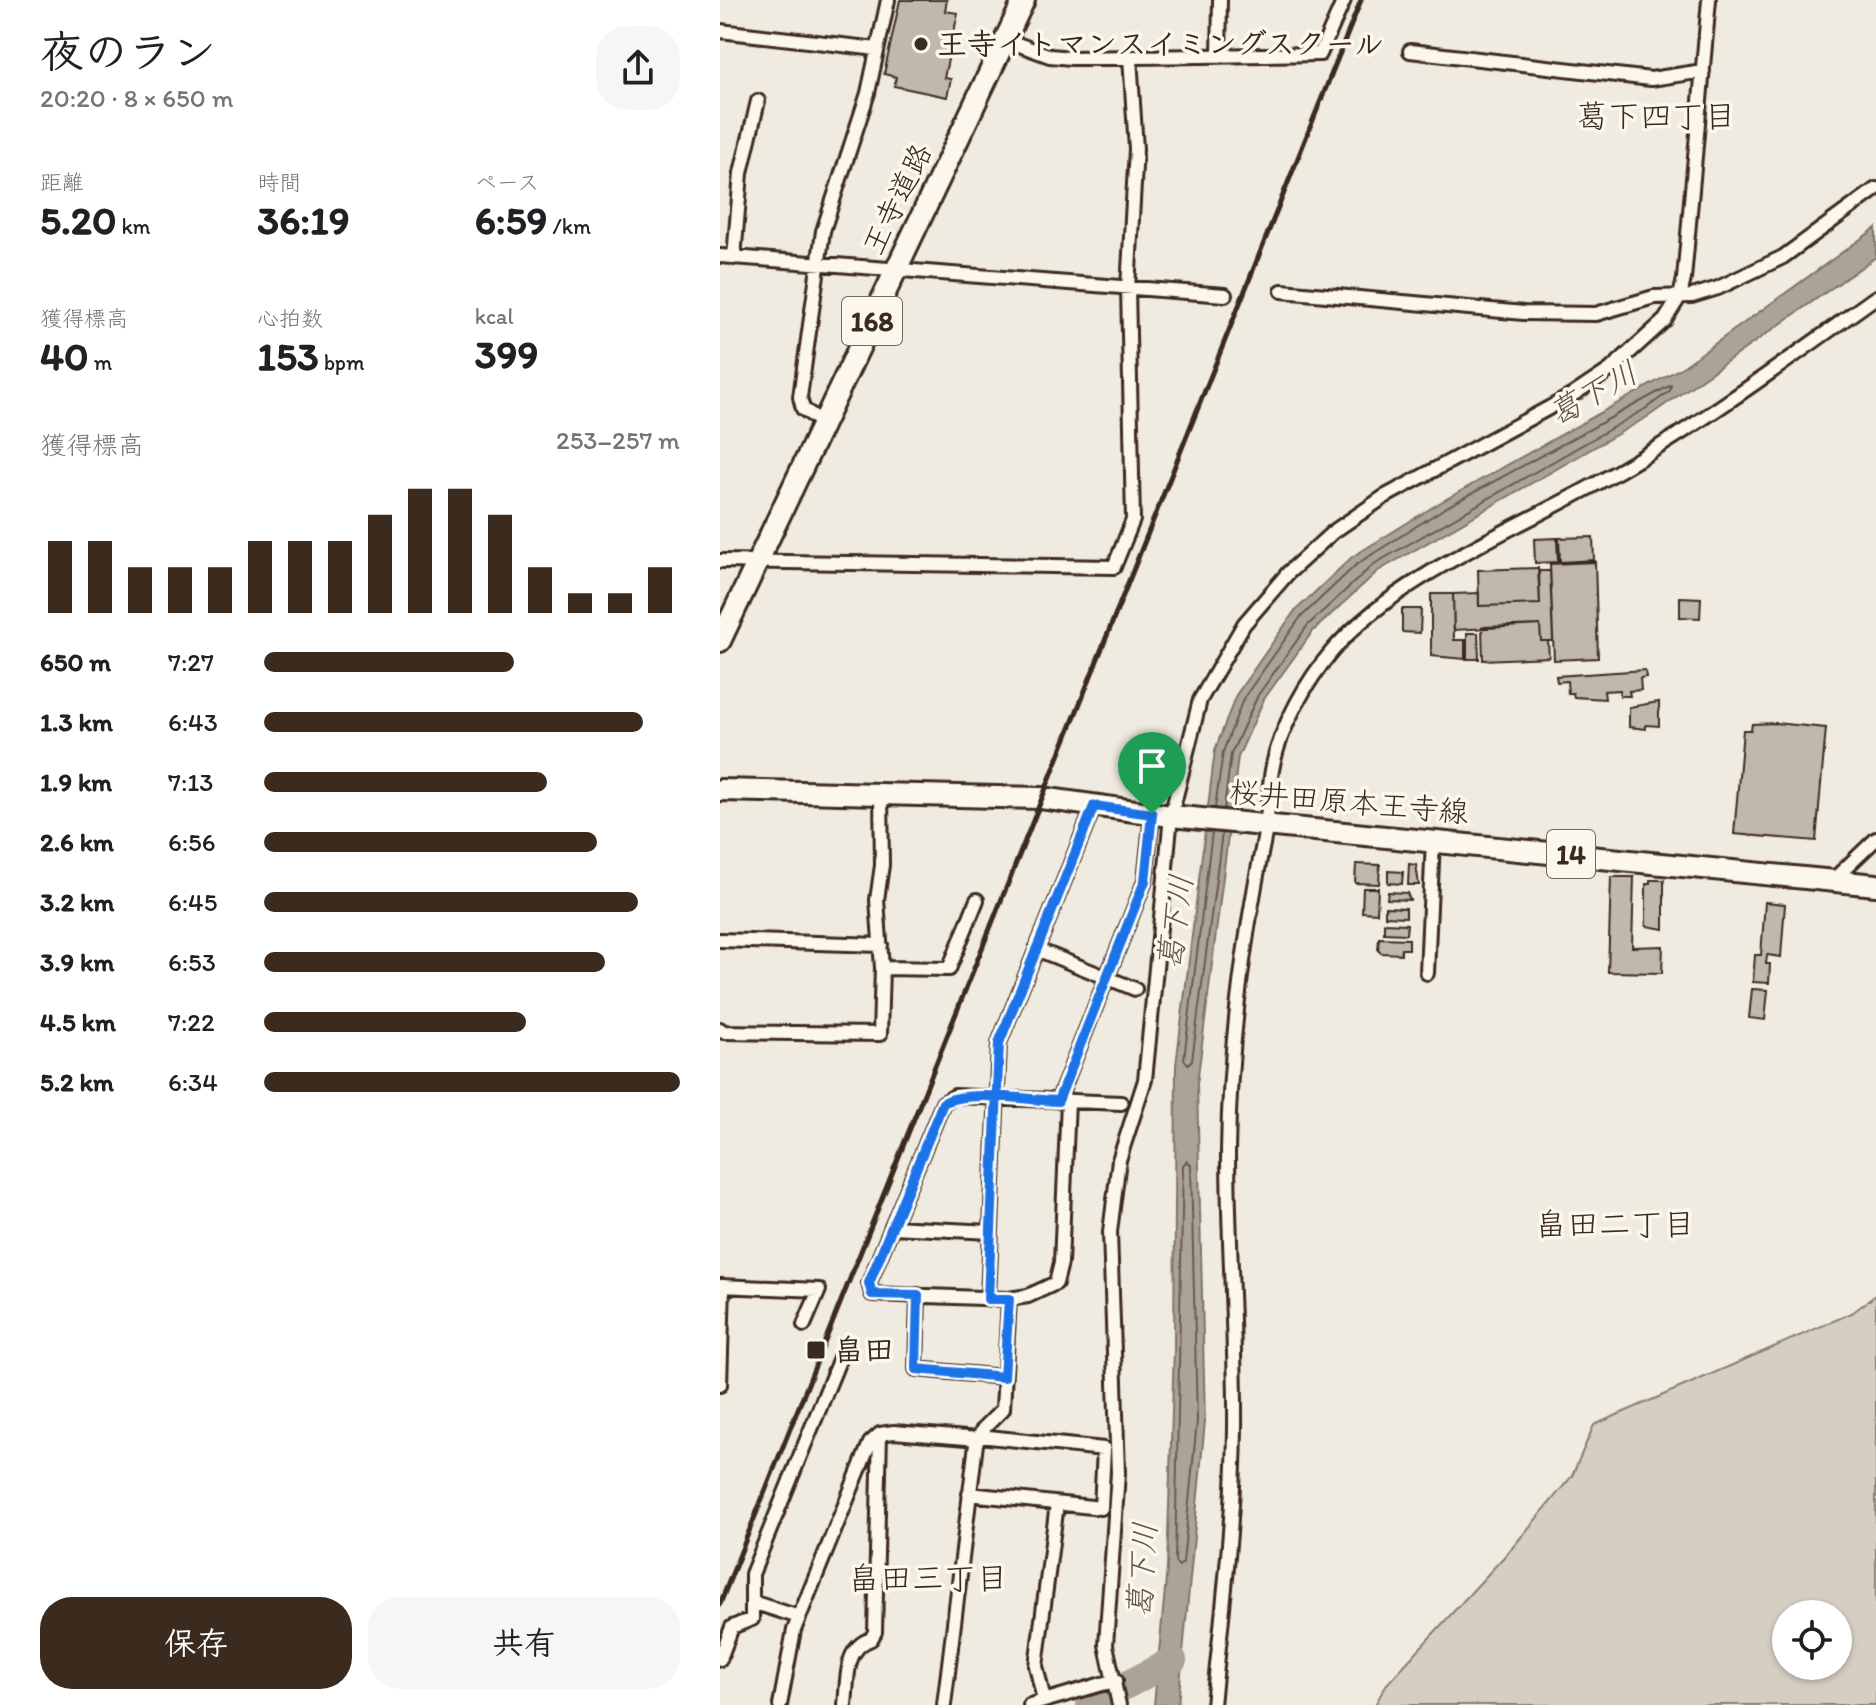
<!DOCTYPE html>
<html lang="ja">
<meta charset="utf-8">
<style>
:root{--surface:#fff;--page:#f6f6f6;--text:#202124;--muted:#757577;--accent:#3b2a1e}
body{margin:0;font-family:Itim,"Klee One",sans-serif;background:var(--page);color:var(--text);height:100vh;display:flex;flex-direction:column;font-size:30px;white-space:nowrap}
*{box-sizing:border-box;margin:0}
p{font-size:26px;color:var(--muted)}
.icon{flex:none;width:44px;height:44px;fill:none;stroke:currentColor;stroke-width:2;stroke-linecap:round;stroke-linejoin:round}
.map{position:relative;flex:1;overflow:hidden}
.sheet{display:flex;flex-direction:column;background:var(--surface);width:720px}
.sheet>*{flex:none}
.buttons{position:absolute;left:1052px;top:1600px;display:grid;gap:16px}
.buttons a{display:grid;place-items:center;width:80px;height:80px;border-radius:50%;background:var(--surface);box-shadow:0 2px 6px #0004;font-size:40px}
.pin{position:absolute;display:grid;place-items:center;width:68px;height:68px;color:#fff;margin:-82px -34px;border-radius:50% 50% 50% 0;rotate:-45deg;box-shadow:0 0 8px #0007}
.pin .icon{rotate:45deg}
.round{display:grid;place-items:center;flex:none;width:84px;height:84px;border-radius:32px;background:var(--page)}
.headline{display:flex;align-items:center;justify-content:space-between;height:136px;padding:0 40px}
h1{font-size:44px;font-weight:800;line-height:60px}
.figures{display:grid;grid-template-columns:repeat(3,1fr);gap:12px;height:136px;padding:8px 40px}
.figures div{display:grid;align-content:center}
.figures b{font-size:40px;font-weight:800}
.figures small{font-size:22px;font-weight:400}
.figures p{font-size:22px}
.chart{height:224px;padding:16px 40px}
.chart p{display:flex;justify-content:space-between}
.chart svg{width:100%;height:144px;margin-top:8px;stroke:var(--accent);stroke-width:6}
.action{display:flex;gap:16px;margin-top:auto;padding:16px 40px}
.action a{flex:1;height:92px;border-radius:32px;background:var(--accent);color:#fff;font-size:32px;font-weight:800;line-height:92px;text-align:center}
.action a+a{background:var(--page);color:var(--text)}
ul{padding:0 40px;list-style:none;font-size:26px}
li{display:grid;grid-template-columns:128px 96px 1fr;align-items:center;height:60px}
li i{height:20px;border-radius:10px;background:var(--accent)}
main{display:flex;flex:1;min-height:0}
.map>svg:first-child{display:block}
.green{fill:#d5cec3;stroke:#887c70;stroke-width:2;fill-rule:evenodd}
.water{fill:#aca397;stroke:#7f7367;stroke-width:2}
.lines{fill:none;stroke-linecap:round;stroke-linejoin:round}
.shore{stroke:#685a4e;stroke-width:2}
.river{stroke:#aca397;stroke-width:28}
.building{fill:#c0b8ad;stroke:#3b2a1e;stroke-width:2}
.minor-casing{stroke:#3b2a1e;stroke-width:18}
.primary-casing{stroke:#3b2a1e;stroke-width:26}
.trunk-casing{stroke:#3b2a1e;stroke-width:26}
.minor{stroke:#fbf7ec;stroke-width:12}
.primary{stroke:#fbf7ec;stroke-width:20}
.trunk{stroke:#fbf7ec;stroke-width:20}
.rail{stroke:#3b2a1e;stroke-width:5}
.route-casing{stroke:#fff;stroke-width:16}
.route{stroke:#1a73e8;stroke-width:10}
.poi-dot{fill:#3b2a1e;stroke:#fbf7ec;stroke-width:3}
.labels{text-anchor:middle;stroke-width:7;stroke-linejoin:round;paint-order:stroke}
.shield{fill:#fbf7ec;stroke:#75685c;stroke-width:2}
.shield-label{font-size:28px;font-weight:bold;fill:#3b2a1e}
.poi-label{font-size:30px;font-weight:bold;fill:#3b2a1e;stroke:#fbf7ec;text-anchor:start}
.street-label{font-size:30px;fill:#3b2a1e;stroke:#fbf7ec}
.neighbourhood-label{font-size:32px;fill:#3b2a1e;stroke:#fbf7ec}
.water-label{font-size:32px;font-style:italic;fill:#635448;stroke:#fbf7ec}
</style>
<main>
<section class="sheet">
<div class="headline"><div><h1>夜のラン</h1><p>20:20 · 8 × 650 m</p></div><a class="round"><svg class="icon" aria-label="share" viewBox="0 0 24 24"><path d="M12 15V3M7 8l5-5 5 5M5 13v7h14v-7"/></svg></a></div>
<div class="figures">
<div><p>距離</p><b>5.20<small> km</small></b></div>
<div><p>時間</p><b>36:19</b></div>
<div><p>ペース</p><b>6:59<small> /km</small></b></div>
</div>
<div class="figures">
<div><p>獲得標高</p><b>40<small> m</small></b></div>
<div><p>心拍数</p><b>153<small> bpm</small></b></div>
<div><p>kcal</p><b>399</b></div>
</div>
<div class="chart"><p><span>獲得標高</span>253–257 m</p>
<svg viewBox="0 0 160 44" preserveAspectRatio="none"><path d="M5 44V22M15 44V22M25 44V30M35 44V30M45 44V30M55 44V22M65 44V22M75 44V22M85 44V14M95 44V6M105 44V6M115 44V14M125 44V30M135 44V38M145 44V38M155 44V30"/></svg>
</div>
<ul>
<li><b>650 m</b>7:27<i style="width:60%"></i></li>
<li><b>1.3 km</b>6:43<i style="width:91%"></i></li>
<li><b>1.9 km</b>7:13<i style="width:68%"></i></li>
<li><b>2.6 km</b>6:56<i style="width:80%"></i></li>
<li><b>3.2 km</b>6:45<i style="width:90%"></i></li>
<li><b>3.9 km</b>6:53<i style="width:82%"></i></li>
<li><b>4.5 km</b>7:22<i style="width:63%"></i></li>
<li><b>5.2 km</b>6:34<i style="width:100%"></i></li>
</ul>
<div class="action"><a>保存</a><a>共有</a></div>
</section>
<div class="map">
<svg width="1156" height="1705" viewBox="0 0 1156 1705">
<rect width="100%" height="100%" fill="#f0ebe0"/>
<filter id="ink" filterUnits="userSpaceOnUse"><feTurbulence type="fractalNoise" baseFrequency=".0125" numOctaves="2"/><feDisplacementMap in="SourceGraphic" scale="16" xChannelSelector="R" yChannelSelector="G"/><feConvolveMatrix kernelMatrix="1 2 1 2 8 2 1 2 1" color-interpolation-filters="sRGB"/></filter>
<g filter="url(#ink)">
<path class="green" d="M1156 1295V1705H655L666 1685 792 1548 852 1476 874 1425 1132 1313ZM1066 1614H1118V1666H1066Z"/>
<path class="water" d="M1156 228V257L929 416 658 571 593 631 544 699 518 757 477 1084 485 1421 458 1705H434L447 1568 454 1348 456 1065 495 750 516 695 574 612 632 557 721 502 964 366Z"/>
<g class="lines">
<path class="shore" d="M495 808 503 752 523 699 580 618 637 564 725 508 951 385 950 391 925 409 654 564 588 625 538 695 511 754 504 809
M492 832 464 1059 468 1064 472 1060 502 833
M467 1161 471 1165 477 1421 463 1563 459 1566 455 1562 463 1165Z"/>
<path class="river" d="M370 1705 453 1660"/>
</g>
<path class="building" d="M180 0H227L225 11 238 13 224 78 231 79 227 97 174 86 176 77 164 74Z
M873 537 874 560 840 562 839 538Z
M837 538 838 562 815 563 814 539Z
M875 562 878 658 834 660 830 564Z
M818 568 820 604 759 606 758 570Z
M819 571H830L833 641H821L820 625 734 630 733 594 759 593V606L820 604Z
M711 594H733L734 640H745V659L711 656Z
M960 597 981 598 980 618 960 617Z
M682 609H701L700 633 682 632Z
M820 625 821 641H828L829 657 763 660 762 627Z
M747 633H758L759 659H747Z
M925 670 926 677 920 678 921 690 909 691 910 696H900V690L884 691 885 699 854 697 853 693H848L847 681 837 682 836 676Z
M939 702V726L926 725V729L909 727V707Z
M1055 723 1106 728 1096 841 1014 834 1023 730H1031L1032 724Z
M636 864 660 865 659 884 635 883Z
M689 864 696 865 699 885H688Z
M668 871 683 872 682 884 668 883Z
M891 877H914L912 947 943 946 942 973 888 972Z
M930 880H944V929L926 926V884H930Z
M643 888H658L657 913 642 912Z
M668 892 687 893 690 900 667 899Z
M1045 902 1065 904 1061 957 1047 955 1046 964H1050L1049 983 1033 982 1035 955H1041Z
M665 907 686 908V917L665 916Z
M664 923 687 924 686 934 664 933Z
M659 938 689 939V949H681V954L661 953 658 950Z
M1032 989 1048 990 1045 1020 1029 1018Z"/>
<g class="lines">
<g class="minor-casing">
<path id="minor" d="M0 31 157 49
M286 40 330 56 351 58 600 54 624 0
M690 51 931 79 983 71
M499 56 500 0
M0 256 505 295
M14 258 21 173 38 101
M562 291 804 313 876 314 934 297 972 296 998 288 1063 257 1156 189
M103 423 83 409 80 397 103 231 148 93 168 0
M0 561 394 567 413 520 408 288 416 149 410 57
M1112 881 1156 839
M0 940 161 945
M316 949 415 989
M162 968 229 969 257 900
M707 973 713 840
M0 1029 3 1032 160 1034 162 968 157 900 162 865 161 793
M338 1101 425 881 432 814
M348 1101 341 1263 336 1283 308 1296 289 1299 152 1294 149 1283 223 1103 235 1096 401 1103
M173 1227 271 1232
M0 1286 99 1290 84 1325
M198 1295 196 1369 284 1377
M268 1299 279 1043 374 806
M0 1385 3 1286
M249 1494 381 1508 384 1449 259 1436
M32 1602 79 1617
M0 1659 12 1627 32 1619V1574L122 1353
M324 1700 316 1666 337 1504
M60 1705 74 1630 150 1443 160 1434 174 1432 258 1439
M125 1705C128 1679 124 1648 151 1639L155 1632 160 1434
M224 1705 256 1444 263 1429 283 1409 289 1299
M310 1705 396 1680
M399 1705 386 1645 398 1473 390 1232 399 1160 425 1080 451 816 480 700 524 624 568 573 613 532 664 497 851 396 890 370 945 320 960 296 964 279 989 0
M493 1705C502 1613 514 1521 515 1429 516 1336 508 1244 508 1152 509 1046 524 937 545 834 549 811 548 788 553 765 561 726 587 680 613 650 680 573 802 527 890 476 983 423 1069 359 1156 297"/>
</g>
<g class="primary-casing">
<path id="primary" d="M0 790 321 798 451 816 1156 885"/>
</g>
<g class="trunk-casing">
<path id="trunk" d="M0 641 304 0"/>
</g>
<use href="#minor" class="minor"/>
<use href="#primary" class="primary"/>
<use href="#trunk" class="trunk"/>
<path class="rail" d="M0 1604 641 0"/>
</g>
</g>
<g class="lines" filter="url(#ink)">
<g class="route-casing">
<path id="route" d="M432 814 374 806 279 1043 268 1299H289L284 1377 196 1369 198 1295 152 1294 149 1283 223 1103C248 1089 308 1100 338 1101L425 881 432 814"/>
</g>
<use href="#route" class="route"/>
</g>
<g class="poi-dot">
<circle cx="201" cy="44" r="8"/>
<rect x="86" y="1340" width="20" height="20" rx="4"/>
</g>
<g class="labels">
<g class="shield">
<rect x="122" y="297" width="60" height="48" rx="6"/>
<rect x="827" y="830" width="48" height="48" rx="6"/>
</g>
<g class="shield-label">
<text x="152" y="331">168</text>
<text x="851" y="864">14</text>
</g>
<g class="poi-label">
<text x="217" y="54">王寺イトマンスイミングスクール</text>
<text x="114" y="1360">畠田</text>
</g>
<g class="street-label">
<text transform="translate(177 199) rotate(-64)" y="10">王寺道路</text>
<text transform="translate(629 802) rotate(5)" y="10">桜井田原本王寺線</text>
</g>
<g class="neighbourhood-label">
<text x="936" y="127">葛下四丁目</text>
<text x="895" y="1235">畠田二丁目</text>
<text x="208" y="1589">畠田三丁目</text>
</g>
<g class="water-label">
<text transform="translate(873 393) rotate(-29)" y="11">葛下川</text>
<text transform="translate(455 922) rotate(-82)" y="11">葛下川</text>
<text transform="translate(422 1570) rotate(-86)" y="11">葛下川</text>
</g>
</g>
</svg>
<div class="buttons">
<a><svg class="icon" aria-label="locate" viewBox="0 0 24 24"><circle cx="12" cy="12" r="6"/><path d="M12 2v4M12 18v4M2 12h4M18 12h4"/></svg></a>
</div>
<div class="pin" style="left:432px;top:814px;background:#1e9e55"><svg class="icon" aria-label="arrive" viewBox="0 0 24 24"><path d="M6 21V4h12l-3 4 3 4H6"/></svg></div>
</div>
</main>
